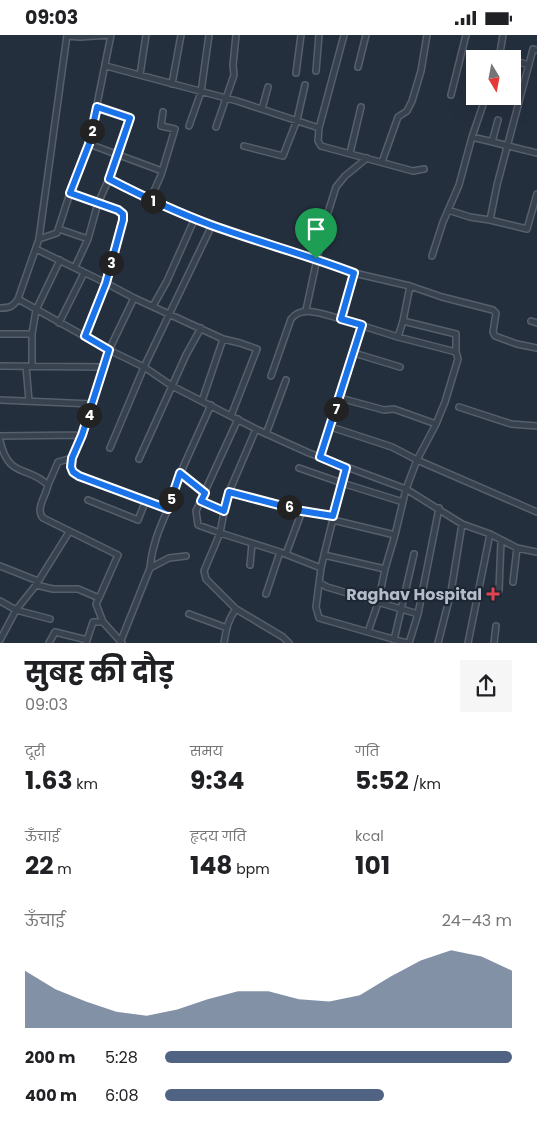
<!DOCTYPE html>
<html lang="hi">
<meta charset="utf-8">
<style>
:root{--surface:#fff;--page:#f6f6f6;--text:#202124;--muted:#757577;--accent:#506383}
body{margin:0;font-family:Poppins,"Noto Sans Devanagari",sans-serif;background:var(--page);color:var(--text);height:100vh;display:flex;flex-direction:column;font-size:19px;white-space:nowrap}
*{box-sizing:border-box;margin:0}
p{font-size:16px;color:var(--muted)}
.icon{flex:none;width:28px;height:28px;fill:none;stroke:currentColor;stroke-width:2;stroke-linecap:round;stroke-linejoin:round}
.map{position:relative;height:608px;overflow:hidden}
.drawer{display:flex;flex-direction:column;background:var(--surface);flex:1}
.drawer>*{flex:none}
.needle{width:32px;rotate:170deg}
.buttons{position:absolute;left:466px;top:15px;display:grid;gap:10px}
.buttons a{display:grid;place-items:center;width:55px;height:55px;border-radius:0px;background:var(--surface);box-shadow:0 5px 20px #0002;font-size:25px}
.pin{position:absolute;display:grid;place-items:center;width:42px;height:42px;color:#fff;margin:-51px -21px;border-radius:50% 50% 50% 0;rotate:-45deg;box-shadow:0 0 5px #0007}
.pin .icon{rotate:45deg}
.km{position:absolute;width:25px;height:25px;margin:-12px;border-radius:50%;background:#222;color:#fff;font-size:14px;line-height:25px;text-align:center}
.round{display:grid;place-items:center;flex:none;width:52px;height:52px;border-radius:0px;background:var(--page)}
.head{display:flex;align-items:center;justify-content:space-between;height:85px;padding:0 25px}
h1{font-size:28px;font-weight:700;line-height:38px}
.figures{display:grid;grid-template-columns:repeat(3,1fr);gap:8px;height:85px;padding:5px 25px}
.figures div{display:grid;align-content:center}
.figures b{font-size:25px;font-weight:700}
.figures small{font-size:14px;font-weight:400}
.figures p{font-size:14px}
.chart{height:140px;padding:10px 25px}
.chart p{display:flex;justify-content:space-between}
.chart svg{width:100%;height:90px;margin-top:5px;fill:var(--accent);opacity:.7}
ul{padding:0 25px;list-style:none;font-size:16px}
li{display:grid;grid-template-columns:80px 60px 1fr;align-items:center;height:38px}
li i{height:12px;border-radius:6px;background:var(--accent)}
.status{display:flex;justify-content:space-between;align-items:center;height:35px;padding:0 25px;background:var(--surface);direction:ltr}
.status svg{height:14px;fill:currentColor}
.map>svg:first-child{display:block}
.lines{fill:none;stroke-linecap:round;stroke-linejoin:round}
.street-casing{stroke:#565f6c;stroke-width:8}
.street{stroke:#38414e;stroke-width:5}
.route-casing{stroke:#fff;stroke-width:10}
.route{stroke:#1a73e8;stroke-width:6}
.health-dot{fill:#e0444e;stroke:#1d2633;stroke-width:2}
.labels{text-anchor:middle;stroke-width:4.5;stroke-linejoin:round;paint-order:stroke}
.poi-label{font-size:16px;font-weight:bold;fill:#b4bcc9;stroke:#1d2633;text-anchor:end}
</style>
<div class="status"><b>09:03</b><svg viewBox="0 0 49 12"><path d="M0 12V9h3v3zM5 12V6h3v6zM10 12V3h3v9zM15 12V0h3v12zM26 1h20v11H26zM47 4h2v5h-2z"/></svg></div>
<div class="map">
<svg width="537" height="608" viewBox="0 0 537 608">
<rect width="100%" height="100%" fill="#242f3e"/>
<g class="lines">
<g class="street-casing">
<path id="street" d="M344 0 319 93 318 106 321 111 413 136 424 134
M67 1 80 2 110 0
M537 15 533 14 497 150 490 185 527 194 537 159
M499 24 503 0
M512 25 529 30
M106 31 237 66 319 93
M358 32 366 0
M316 36 319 0
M296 38 301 0
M140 40 146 0
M172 49 181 0
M451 60 466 0
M262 74 268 52
M189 91 201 57 209 0
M216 92 234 40 233 30 236 0
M472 102 486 61
M492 107 498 85
M89 109 162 136
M244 111 283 121 297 85 305 50
M350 118 361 72
M382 127 398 82 407 76 412 66 421 36 427 0
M109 144 150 165 212 190 316 224 354 238 410 251 442 262 493 275 496 278 493 297 495 301 517 309 537 313
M70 158 118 175 123 179 121 193 106 248 85 301
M150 165 161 140 175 94 161 91 163 77
M448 175 470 182 490 185
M59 194 88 204
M39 204 67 0
M36 214 106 248 134 263 109 315 83 400 72 423 71 432 73 437 79 441 168 474 180 439 205 458
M432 221 443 187 459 150 472 102C494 107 515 113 537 118
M75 232 88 204 98 168 109 144 130 83 97 72
M134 263 223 304 202 366
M18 264 109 315 144 332 172 351 258 395 309 418 406 454 462 489 490 499 517 513 537 517
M153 271 167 246 195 183
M0 273C9 273 13 272 18 264L39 204 57 198 70 158 89 109 111 0
M306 275 325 187 336 152 345 141 367 123
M341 284 398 302 403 286 456 299V317L458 324 445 367 436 389 417 425 406 454 395 500 385 534
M403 286 410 251
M531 286 537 288
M59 288 84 238
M362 290 340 363 384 375 394 374 436 389
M0 299H32L36 275 60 225
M398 302 456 317
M223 304 240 308 257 314 231 381
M354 318 400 332
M0 331 104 332
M26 331 29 366
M32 331V299
M271 341 291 284C303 269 325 280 341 284L354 238
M0 365 93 369
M459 372 511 389 537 391
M238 384 196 476 198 490 220 498 204 536 206 544 236 574 283 602 289 608
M331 392 340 363
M266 399 286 345
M0 401 83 400
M0 406C9 444 27 430 48 450 46 461 35 474 43 483L118 520 99 563
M110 413 144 332 212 190
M320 422 331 392 392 412 417 425 537 477
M139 424 186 320 201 293
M299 433 342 448 346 433
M180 439 211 370
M48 450 58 427 72 423
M229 457 302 476 333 481
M88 465 138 485 146 465
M201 466 224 477 220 498 280 517 321 533 324 520
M403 467 342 448 324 520 385 534 378 568 368 597 407 608
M224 477 229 457 256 394
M333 485 395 500
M286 519 302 476
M250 530 252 509
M0 531 38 546
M150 533C152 511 159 494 168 474
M321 533 316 572 319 583 368 597
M513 547 517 513
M320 548 327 552 418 579
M36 550 53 554H78L99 563 96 569 103 587 122 608
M499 555 501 506
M266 559 280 517
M0 566 16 575 50 584
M189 579 227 593
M0 605 16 575 36 550 69 497
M394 605 414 519
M49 608 55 597 87 605
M86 608 93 587H103
M120 608 150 533 169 523 186 521
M224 608C226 595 228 584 236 574
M409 608 418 579 439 473
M438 608 451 557 462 489
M468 608 490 499
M494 608 496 591"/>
</g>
<use href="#street" class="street"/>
</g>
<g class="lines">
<g class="route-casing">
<path id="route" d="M97 72 130 83 109 144C142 161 176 177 211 190 258 207 307 220 354 238L341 284 362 290 320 422 346 433 333 481 302 476 229 457 224 476 201 466 205 458 180 438 168 474 79 441 73 437 71 432 72 423 82 400 109 315 85 301 106 248 123 185V179L118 175 70 158 89 109Z"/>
</g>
<use href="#route" class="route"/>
</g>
<path class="health-dot" d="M490.5 551.5h5v5h5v5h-5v5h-5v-5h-5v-5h5z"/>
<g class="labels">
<g class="poi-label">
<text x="482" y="565">Raghav Hospital</text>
</g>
</g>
</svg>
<div class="buttons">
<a><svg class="needle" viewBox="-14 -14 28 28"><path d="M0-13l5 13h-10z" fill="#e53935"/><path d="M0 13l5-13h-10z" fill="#757577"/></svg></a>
</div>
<div class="pin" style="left:316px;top:224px;background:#1e9e55"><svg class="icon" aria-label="arrive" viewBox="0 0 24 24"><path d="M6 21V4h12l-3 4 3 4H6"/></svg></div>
<b class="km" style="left:153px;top:166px">1</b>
<b class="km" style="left:92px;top:96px">2</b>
<b class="km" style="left:111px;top:228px">3</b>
<b class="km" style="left:89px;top:380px">4</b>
<b class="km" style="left:171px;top:464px">5</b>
<b class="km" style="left:289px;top:472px">6</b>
<b class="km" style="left:336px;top:374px">7</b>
</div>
<section class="drawer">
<div class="head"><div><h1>सुबह की दौड़</h1><p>09:03</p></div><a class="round"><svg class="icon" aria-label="share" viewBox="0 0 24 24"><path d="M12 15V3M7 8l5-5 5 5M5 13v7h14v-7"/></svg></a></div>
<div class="figures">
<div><p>दूरी</p><b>1.63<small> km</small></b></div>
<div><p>समय</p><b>9:34</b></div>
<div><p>गति</p><b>5:52<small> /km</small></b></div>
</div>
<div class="figures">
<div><p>ऊँचाई</p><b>22<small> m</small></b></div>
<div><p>हृदय गति</p><b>148<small> bpm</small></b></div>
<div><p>kcal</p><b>101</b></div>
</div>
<div class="chart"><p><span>ऊँचाई</span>24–43 m</p>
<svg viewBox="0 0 160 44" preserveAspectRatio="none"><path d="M0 44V16L10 25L20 31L30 36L40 38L50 35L60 30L70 26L80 26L90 30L100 31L110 28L120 19L130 11L140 6L150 9L160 16V44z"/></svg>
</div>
<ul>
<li><b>200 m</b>5:28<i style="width:100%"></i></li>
<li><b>400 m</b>6:08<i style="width:63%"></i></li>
</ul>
</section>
